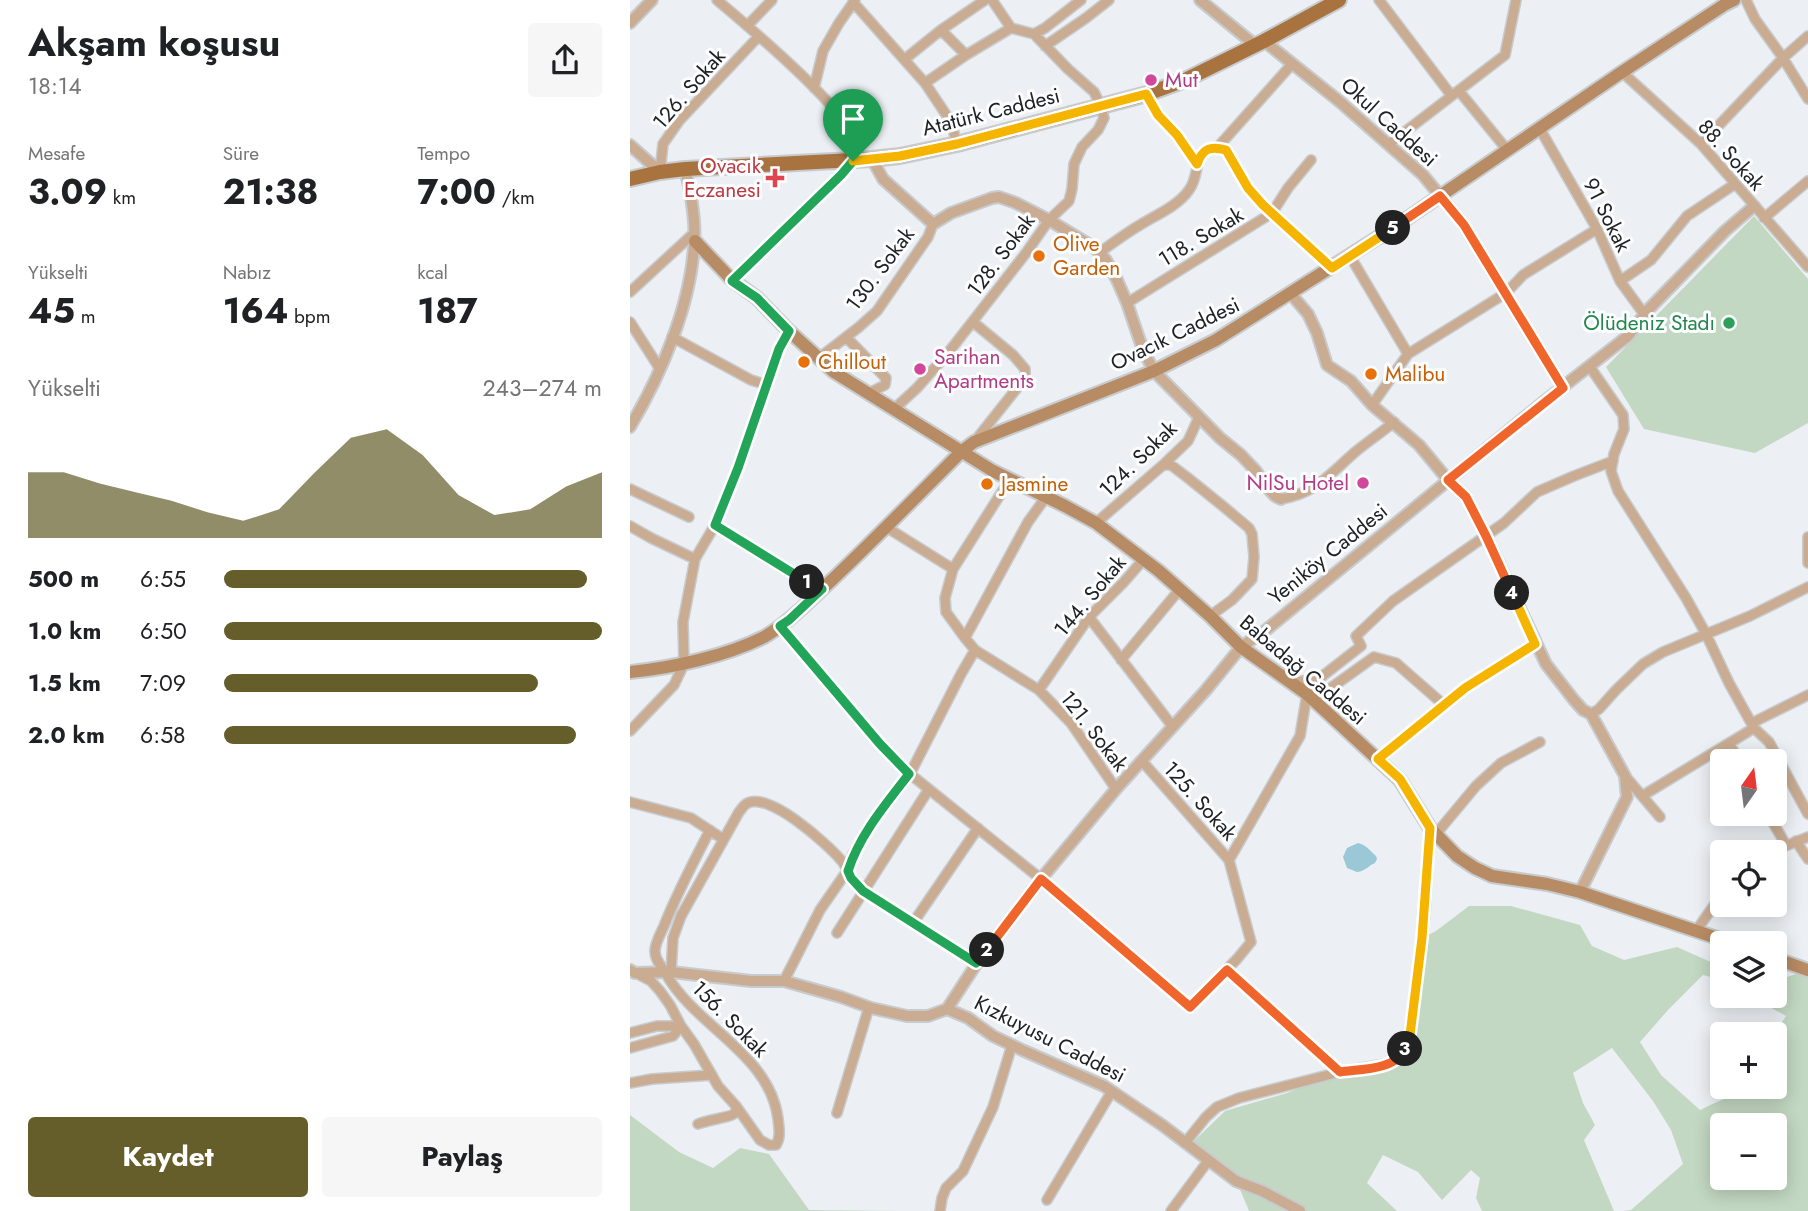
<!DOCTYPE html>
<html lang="tr">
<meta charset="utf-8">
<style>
:root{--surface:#fff;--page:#f6f6f6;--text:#202124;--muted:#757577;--accent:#655d2a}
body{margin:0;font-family:Jost,sans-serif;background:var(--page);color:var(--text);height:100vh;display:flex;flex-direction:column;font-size:26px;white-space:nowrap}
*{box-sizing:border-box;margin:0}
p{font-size:23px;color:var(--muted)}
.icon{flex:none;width:38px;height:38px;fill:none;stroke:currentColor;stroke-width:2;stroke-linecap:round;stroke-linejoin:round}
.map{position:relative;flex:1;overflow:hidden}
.drawer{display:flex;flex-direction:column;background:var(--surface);width:630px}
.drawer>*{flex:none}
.needle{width:46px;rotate:14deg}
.tools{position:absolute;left:1080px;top:749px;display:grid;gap:14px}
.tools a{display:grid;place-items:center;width:77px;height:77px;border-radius:7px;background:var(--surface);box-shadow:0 4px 18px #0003;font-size:35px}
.pin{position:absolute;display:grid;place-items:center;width:60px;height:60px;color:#fff;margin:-72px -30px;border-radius:50% 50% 50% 0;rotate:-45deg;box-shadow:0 0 7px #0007}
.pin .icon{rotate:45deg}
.km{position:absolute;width:35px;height:35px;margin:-18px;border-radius:50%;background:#222;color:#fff;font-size:19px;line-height:35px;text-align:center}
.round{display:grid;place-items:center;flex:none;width:74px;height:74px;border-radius:7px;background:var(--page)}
.headline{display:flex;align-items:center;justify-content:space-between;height:119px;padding:0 28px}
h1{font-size:38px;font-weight:700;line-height:52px}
.figures{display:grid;grid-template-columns:repeat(3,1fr);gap:10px;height:119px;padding:7px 28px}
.figures div{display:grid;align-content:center}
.figures b{font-size:35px;font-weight:700}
.figures small{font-size:19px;font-weight:400}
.figures p{font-size:19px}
.chart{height:196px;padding:14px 28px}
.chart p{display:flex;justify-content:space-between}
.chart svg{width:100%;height:126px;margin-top:7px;fill:var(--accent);opacity:.7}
.cta{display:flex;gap:14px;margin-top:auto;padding:14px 28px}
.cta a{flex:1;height:80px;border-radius:7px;background:var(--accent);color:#fff;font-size:28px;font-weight:700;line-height:80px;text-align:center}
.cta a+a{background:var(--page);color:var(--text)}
ul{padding:0 28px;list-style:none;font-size:23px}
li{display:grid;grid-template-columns:112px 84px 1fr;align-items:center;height:52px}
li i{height:18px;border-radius:9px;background:var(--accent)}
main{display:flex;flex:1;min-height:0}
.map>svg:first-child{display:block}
.green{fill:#c2d8c2;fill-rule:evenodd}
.water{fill:#9ac8d6}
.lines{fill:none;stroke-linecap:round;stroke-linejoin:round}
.minor-casing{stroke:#c7cbce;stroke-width:12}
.tertiary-casing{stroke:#c7cbce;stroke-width:14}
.secondary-casing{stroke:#c7cbce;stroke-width:16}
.primary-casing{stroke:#c7cbce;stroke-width:18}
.minor{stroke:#caac92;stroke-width:9}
.tertiary{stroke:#caac92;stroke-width:10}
.secondary{stroke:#b78b63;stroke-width:12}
.primary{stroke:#a8733f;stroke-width:14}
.split-1-casing{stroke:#fff;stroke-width:14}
.split-2-casing{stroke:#fff;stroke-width:14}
.split-3-casing{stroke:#fff;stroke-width:14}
.split-4-casing{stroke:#fff;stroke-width:14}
.split-5-casing{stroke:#fff;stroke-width:14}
.split-6-casing{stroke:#fff;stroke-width:14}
.split-1{stroke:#22a559;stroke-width:9}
.split-2{stroke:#22a559;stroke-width:9}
.split-3{stroke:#f0652b;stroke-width:9}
.split-4{stroke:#f5b400;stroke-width:9}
.split-5{stroke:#f0652b;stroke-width:9}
.split-6{stroke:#f5b400;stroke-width:9}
.hotel-dot{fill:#d1479c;stroke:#fbfdfe;stroke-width:2.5}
.health-dot{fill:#e0444e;stroke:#fbfdfe;stroke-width:2.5}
.food-dot{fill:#e8710a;stroke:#fbfdfe;stroke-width:2.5}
.leisure-dot{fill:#2e9e5b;stroke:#fbfdfe;stroke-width:2.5}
.labels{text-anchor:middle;stroke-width:6;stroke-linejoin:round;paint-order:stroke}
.hotel-label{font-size:21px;fill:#b23c85;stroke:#fbfdfe;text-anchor:start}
.street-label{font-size:21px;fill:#202122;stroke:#fbfdfe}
.health-label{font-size:21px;fill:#be3a42;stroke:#fbfdfe;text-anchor:end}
.food-label{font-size:21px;fill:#c56008;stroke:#fbfdfe;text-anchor:start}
.leisure-label{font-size:21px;fill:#27864d;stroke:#fbfdfe;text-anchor:end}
</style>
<main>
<section class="drawer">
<div class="headline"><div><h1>Akşam koşusu</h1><p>18:14</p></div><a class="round"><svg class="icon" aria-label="share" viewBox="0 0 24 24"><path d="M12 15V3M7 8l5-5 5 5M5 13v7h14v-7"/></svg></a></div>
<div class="figures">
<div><p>Mesafe</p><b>3.09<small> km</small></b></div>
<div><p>Süre</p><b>21:38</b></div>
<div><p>Tempo</p><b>7:00<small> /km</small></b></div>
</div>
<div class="figures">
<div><p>Yükselti</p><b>45<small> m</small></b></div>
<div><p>Nabız</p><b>164<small> bpm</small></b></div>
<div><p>kcal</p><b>187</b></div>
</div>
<div class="chart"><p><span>Yükselti</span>243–274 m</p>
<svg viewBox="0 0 160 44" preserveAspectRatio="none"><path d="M0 44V21L10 21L20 25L30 28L40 31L50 35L60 38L70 34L80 21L90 9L100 6L110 15L120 29L130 36L140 34L150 26L160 21V44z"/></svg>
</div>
<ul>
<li><b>500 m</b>6:55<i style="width:96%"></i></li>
<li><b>1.0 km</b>6:50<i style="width:100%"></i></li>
<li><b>1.5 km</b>7:09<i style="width:83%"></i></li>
<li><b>2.0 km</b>6:58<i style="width:93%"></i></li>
</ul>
<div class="cta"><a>Kaydet</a><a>Paylaş</a></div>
</section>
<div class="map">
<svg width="1178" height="1211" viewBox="0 0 1178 1211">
<rect width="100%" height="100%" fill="#ecf0f4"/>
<path class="green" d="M1124 216 1178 279V423L1125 453 1014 429 976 367Z
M839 906H881L950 925 962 946 994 960 1047 947 1092 967V980L1073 975 1038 1010 1010 1042 1031 1075 1070 1110C1093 1099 1119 1087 1144 1087V1034L1156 1016 1120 996H1144L1145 981 1178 970V1211H993L1001 1210 1053 1164 1041 1130 1023 1101 982 1048 943 1073 953 1103 965 1125 954 1140 984 1211H852L846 1198 850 1178 841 1170 812 1200 788 1172 753 1155 737 1183 767 1211H619L604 1175 563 1142 595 1111 657 1093 710 1072 761 1063 777 1045 792 938 806 931ZM1092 1125H1144V1178H1092Z
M0 1115 49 1152 83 1168 110 1148 139 1154 179 1210 270 1211H0Z"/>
<path class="water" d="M728 843C737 845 740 851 746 856L747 859 745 863C739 865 736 871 727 872L717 868 713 857 717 848Z"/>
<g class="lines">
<g class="minor-casing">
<path id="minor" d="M87 0C114 23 220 111 224 142 226 156 220 164 211 175L102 280
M749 0 821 95
M1116 0 1125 19 1153 58 1178 99
M223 2 295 83 321 122 327 144
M117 26 142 0
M311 30 336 55
M404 34 415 28 451 0
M415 46 456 18 479 0
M275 59 311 30 355 0
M992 72 1071 144 1178 267
M295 83 336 55 381 28
M184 88 193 51 209 23 225 0
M829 91 878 151
M517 94 528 115 546 135 567 164
M910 129 967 229 990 281 1014 314
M759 144 875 55 886 0
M1071 144 1153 58 1178 36
M587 148 662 64
M30 172 33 144 49 121 129 36
M1134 218 1178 181
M469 253C483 243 496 233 510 225 526 215 548 206 559 190 573 172 559 141 596 150L618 188 633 205 702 268
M720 256 778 354
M990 281 1021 260 1057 216 1105 184
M0 292 64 233
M497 303 642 213 658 188 681 160
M0 322 30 369
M343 322 383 355 395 369V378L345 441
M42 337 121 380 137 385
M216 337 256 378 255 385 237 394
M189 358 229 327 247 311 298 237 303 224
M960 367 993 415 994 429 984 454 981 471 988 491 1056 598 1076 634 1099 683 1124 728 1139 742 1178 814
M742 405 778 354 876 293 893 275 967 229
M263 410 287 388 318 353 396 253 419 220 439 201 442 189 444 164 452 147 468 130 474 118 471 106 464 92 438 69 404 34 381 28 362 0
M533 465H541L558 478 594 507 619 528 622 534 624 557 622 579 602 600 580 616
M0 489 59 517
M651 499C686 493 699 475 724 453 737 442 751 433 764 422
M466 523 533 465 558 441 569 417
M85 525 167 577 192 589
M0 526 21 538 65 559
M256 527 323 569 315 598 316 612 335 638 345 650 409 690 441 723 486 789
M1178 537V563
M323 569 380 479
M459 617 543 727
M150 626 250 744 280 774 411 879 560 1007 607 959 621 942 599 860 512 761
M335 638 398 522 416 497
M491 660 550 589
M662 683 690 678 731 646 726 636 763 601 874 523 907 492 944 476 983 461
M409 690 459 617 493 583 514 559
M698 690 744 657 766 663 814 705
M961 714 969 709 986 690 1013 664 1033 652 1120 616 1178 587
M1122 723 1178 695
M0 731 44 685 54 664 53 622 65 559 85 525 108 468 149 349 159 331
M1099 743 1109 761
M748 759 835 688 905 644
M995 776 1030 817
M1012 796 1124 728
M0 802 61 818 93 839
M1138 814 1156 845
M80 830C64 861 47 893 34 926 31 933 25 943 25 951 25 961 32 966 36 974 66 1027 140 1054 148 1119 149 1128 151 1137 146 1145H139L130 1140 106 1106
M806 834 846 786 871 763 910 742
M1166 841 1178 859
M1140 852 1178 837
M599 860 670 736 677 694
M283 923 348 828
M1066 931 1092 894
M207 933 299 789
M597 970 710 1072
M41 972 43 938 51 916 109 812C111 810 113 806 116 804 137 789 197 844 211 860 216 865 217 873 222 879 225 883 229 887 233 891L347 963
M6 973 21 981 30 991 40 1005 51 1026 64 1044 88 1086 106 1106C106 1108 106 1111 105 1113 102 1117 76 1120 68 1124
M154 981 190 910 217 871 223 854 246 818 280 774 331 674 345 650
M0 1033 27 1026H51
M0 1048 43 1036 51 1026
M0 1083 22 1079 82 1075
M207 1113 239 1007
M555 1143 576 1117 587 1107 609 1098 710 1072 761 1063 773 1055 781 1035 788 975 795 914 800 828
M417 1200 482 1091
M310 1211 312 1198 316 1188 333 1171 363 1107 382 1045
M541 1211 578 1161"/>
</g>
<g class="tertiary-casing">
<path id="tertiary" d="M570 0 625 45
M0 23 22 0
M634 41 709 101 793 175 834 225 933 388
M0 145 30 172
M242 159 253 179 303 224 321 213 362 198 369 197 386 203 419 220 465 248 476 260 487 280 497 303 513 350 524 371 590 438 611 455 626 471 635 485 645 496 651 499
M661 294 678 314 687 333 697 365 721 381 742 405 789 445 818 480 836 497 856 536 916 664 944 700 953 710 961 714 995 776 997 797 950 892
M0 427C31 375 61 305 64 244 66 220 61 193 55 169
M0 970 5 973 41 972 121 981H154L211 997 241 1008 277 1016H298L317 1009 338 1018 363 1036 392 1050 474 1086 532 1125 606 1181 632 1191 670 1211
M317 1009 347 963 411 879 486 789 576 690 611 647 636 630 916 400 998 336 1017 311 1095 231 1124 206"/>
</g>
<g class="secondary-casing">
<path id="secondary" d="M65 241 102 280 127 298 159 331 204 372 363 471 435 506 466 523 529 571 580 616 611 647 677 694 770 780 800 828 827 856 845 868 862 876 917 884 950 892 1102 943
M0 672C42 668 96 656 134 637 160 622 181 599 203 579 247 537 289 494 332 451L344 442 524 371 586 340 763 228 992 72 1094 5 1104 0
M1144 958 1178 970"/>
</g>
<g class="primary-casing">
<path id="primary" d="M0 179 30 172 55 169 242 159 270 156 327 144 517 94 555 80 634 41 709 0"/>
</g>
<use href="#minor" class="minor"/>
<use href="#tertiary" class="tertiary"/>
<use href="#secondary" class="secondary"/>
<use href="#primary" class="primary"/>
</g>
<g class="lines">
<g class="split-1-casing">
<path id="split-1" d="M177 582 85 525 108 468 149 349 159 331 127 298 102 281 211 175 223 161"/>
</g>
<g class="split-2-casing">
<path id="split-2" d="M177 582 192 589 159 620 150 626 250 744 279 774C256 804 230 834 218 871L221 878 233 891 346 963 357 950"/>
</g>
<g class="split-3-casing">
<path id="split-3" d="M357 950 411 879 560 1007 597 970 710 1072C730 1069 766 1070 775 1049"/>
</g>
<g class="split-4-casing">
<path id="split-4" d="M775 1049 780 1035 792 938 800 828 770 779 748 759 835 688 905 644 882 593"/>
</g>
<g class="split-5-casing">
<path id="split-5" d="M763 228 810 196 834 225 933 388 818 480 836 497 856 536 882 593"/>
</g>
<g class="split-6-casing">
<path id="split-6" d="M223 161 270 156 327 144 516 94 528 115 547 135 567 164C573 148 580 146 596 150L618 188 633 205 702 268 763 228"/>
</g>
<use href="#split-1" class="split-1"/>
<use href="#split-2" class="split-2"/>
<use href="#split-3" class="split-3"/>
<use href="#split-4" class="split-4"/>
<use href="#split-5" class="split-5"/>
<use href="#split-6" class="split-6"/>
</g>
<g class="hotel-dot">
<circle cx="521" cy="80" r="7"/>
<circle cx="290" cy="369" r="7"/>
<circle cx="733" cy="483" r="7"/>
</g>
<path class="health-dot" d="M141.5 167.5h7v7h7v7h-7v7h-7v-7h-7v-7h7z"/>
<g class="food-dot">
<circle cx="409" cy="256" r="7"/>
<circle cx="174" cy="362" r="7"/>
<circle cx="741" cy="374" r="7"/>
<circle cx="357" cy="484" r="7"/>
</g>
<circle class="leisure-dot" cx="1099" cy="323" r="7"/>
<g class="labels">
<g class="hotel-label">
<text x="535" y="87">Mut</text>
<text x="304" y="364">Sarihan<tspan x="304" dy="24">Apartments</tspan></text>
<text x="719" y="490" text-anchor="end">NilSu Hotel</text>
</g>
<g class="street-label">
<text transform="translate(59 89) rotate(-49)" y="7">126. Sokak</text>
<text transform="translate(361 112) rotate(-14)" y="7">Atatürk Caddesi</text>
<text transform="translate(759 122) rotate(42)" y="7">Okul Caddesi</text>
<text transform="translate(1101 155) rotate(48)" y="7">88. Sokak</text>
<text transform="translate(977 215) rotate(63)" y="7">91 Sokak</text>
<text transform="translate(571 237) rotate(-31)" y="7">118. Sokak</text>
<text transform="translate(371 255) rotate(-53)" y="7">128. Sokak</text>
<text transform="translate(250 269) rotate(-53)" y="7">130. Sokak</text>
<text transform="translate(545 334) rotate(-26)" y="7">Ovacık Caddesi</text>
<text transform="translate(508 459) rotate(-44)" y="7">124. Sokak</text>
<text transform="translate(698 554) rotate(-39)" y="7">Yeniköy Caddesi</text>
<text transform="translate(460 596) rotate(-50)" y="7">144. Sokak</text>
<text transform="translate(673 670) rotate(40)" y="7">Babadağ Caddesi</text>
<text transform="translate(464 731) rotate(52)" y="7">121. Sokak</text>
<text transform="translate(570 801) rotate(48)" y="7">125. Sokak</text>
<text transform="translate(100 1019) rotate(45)" y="7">156. Sokak</text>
<text transform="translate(420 1039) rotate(27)" y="7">Kızkuyusu Caddesi</text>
</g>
<g class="health-label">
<text x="131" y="173">Ovacık<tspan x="131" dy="24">Eczanesi</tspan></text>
</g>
<g class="food-label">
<text x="423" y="251">Olive<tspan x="423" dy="24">Garden</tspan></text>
<text x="188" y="369">Chillout</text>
<text x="755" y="381">Malibu</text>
<text x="371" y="491">Jasmine</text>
</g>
<g class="leisure-label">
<text x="1085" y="330">Ölüdeniz Stadı</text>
</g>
</g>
</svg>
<div class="tools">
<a><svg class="needle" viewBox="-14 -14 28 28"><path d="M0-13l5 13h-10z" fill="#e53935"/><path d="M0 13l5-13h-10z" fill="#757577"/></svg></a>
<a><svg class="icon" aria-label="locate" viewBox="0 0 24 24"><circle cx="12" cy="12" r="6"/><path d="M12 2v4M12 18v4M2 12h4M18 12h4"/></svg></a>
<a><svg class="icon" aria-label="layers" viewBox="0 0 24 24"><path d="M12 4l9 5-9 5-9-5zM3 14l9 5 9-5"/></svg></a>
<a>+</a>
<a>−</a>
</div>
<div class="pin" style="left:223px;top:161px;background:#1e9e55"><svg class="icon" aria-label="arrive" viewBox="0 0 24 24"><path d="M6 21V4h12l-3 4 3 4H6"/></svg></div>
<b class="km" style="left:177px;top:582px">1</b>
<b class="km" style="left:357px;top:950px">2</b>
<b class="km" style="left:775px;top:1049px">3</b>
<b class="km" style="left:882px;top:593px">4</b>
<b class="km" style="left:763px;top:228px">5</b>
</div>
</main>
